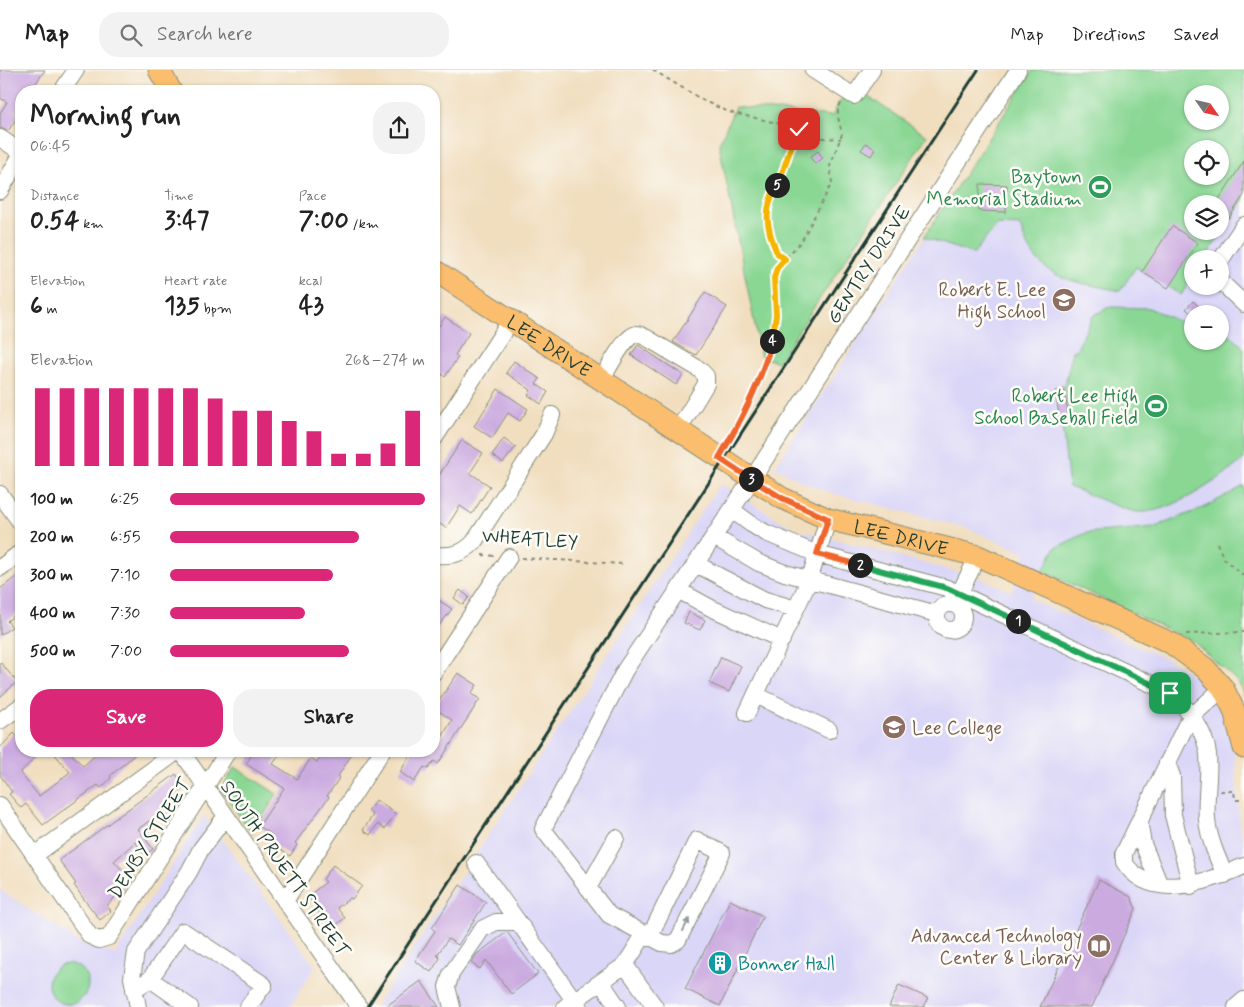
<!DOCTYPE html>
<meta charset="utf-8">
<style>
:root{--surface:#fff;--page:#f2f2f2;--text:#222;--muted:#767676;--line:#e0e0e0;--accent:#db2777}
body{margin:0;font-family:Mynerve,sans-serif;background:var(--page);color:var(--text);height:100vh;display:flex;flex-direction:column;font-size:19px;white-space:nowrap}
*{box-sizing:border-box;margin:0}
p{font-size:16px;color:var(--muted)}
.icon{flex:none;width:28px;height:28px;fill:none;stroke:currentColor;stroke-width:2;stroke-linecap:round;stroke-linejoin:round}
.map{position:relative;flex:1;overflow:hidden}
.details{position:absolute;left:15px;top:15px;width:425px;height:672px;display:flex;flex-direction:column;background:var(--surface);border-radius:20px;box-shadow:0 1px 4px #0004}
.details>*{flex:none}
.needle{width:32px;rotate:124deg}
.fabs{position:absolute;left:1184px;top:15px;display:grid;gap:10px}
.fabs a{display:grid;place-items:center;width:45px;height:45px;border-radius:50%;background:var(--surface);box-shadow:0 1px 4px #0004;font-size:25px}
.pin{position:absolute;display:grid;place-items:center;width:42px;height:42px;color:#fff;margin:-21px;border-radius:10px;box-shadow:0 2px 8px #0006}
.km{position:absolute;width:25px;height:25px;margin:-12px;border-radius:50%;background:#222;color:#fff;font-size:14px;line-height:25px;text-align:center}
.round{display:grid;place-items:center;flex:none;width:52px;height:52px;border-radius:20px;background:var(--page)}
.headline{display:flex;align-items:center;justify-content:space-between;height:85px;padding:0 15px}
h1{font-size:28px;font-weight:700;line-height:38px}
.metrics{display:grid;grid-template-columns:repeat(3,1fr);gap:8px;height:85px;padding:5px 15px}
.metrics div{display:grid;align-content:center}
.metrics b{font-size:25px;font-weight:700}
.metrics small{font-size:14px;font-weight:400}
.metrics p{font-size:14px}
.chart{height:140px;padding:10px 15px}
.chart p{display:flex;justify-content:space-between}
.chart svg{width:100%;height:90px;margin-top:5px;stroke:var(--accent);stroke-width:6}
.button{display:flex;gap:10px;margin-top:auto;padding:10px 15px}
.button a{flex:1;height:58px;border-radius:20px;background:var(--accent);color:#fff;font-size:20px;font-weight:700;line-height:58px;text-align:center}
.button a+a{background:var(--page);color:var(--text)}
ul{padding:0 15px;list-style:none;font-size:16px}
li{display:grid;grid-template-columns:80px 60px 1fr;align-items:center;height:38px}
li i{height:12px;border-radius:6px;background:var(--accent)}
header{display:flex;align-items:center;gap:30px;box-sizing:border-box;height:70px;padding:0 25px;background:var(--surface);border-bottom:1px solid var(--line)}
header strong{font-size:24px}
nav{display:flex;gap:28px;margin-inline-start:auto;font-size:18px}
.search{width:350px;height:45px;background:var(--page);display:flex;align-items:center;gap:12px;box-sizing:border-box;padding:0 18px;border-radius:20px;color:var(--muted);font-size:19px}
.map>svg:first-child{display:block}
.built{fill:#dad6f7;fill-rule:evenodd}
.green{fill:#8ad794;stroke:#548a64;fill-rule:evenodd}
.building{fill:#cbaae0}
.lines{fill:none;stroke-linecap:round;stroke-linejoin:round}
.minor-casing{stroke:#888e7a;stroke-width:18}
.major-casing{stroke:#888e7a;stroke-width:23}
.path{stroke:#888e7a;stroke-width:2;stroke-dasharray:4 4;stroke-linecap:butt}
.minor{stroke:#fff;stroke-width:16}
.major{stroke:#fabe6e;stroke-width:21}
.rail{stroke:#1f3d34;stroke-width:3}
.oneway{fill:#8f9e9a}
.split-1-casing{stroke:#fff;stroke-width:10}
.split-2-casing{stroke:#fff;stroke-width:10}
.split-3-casing{stroke:#fff;stroke-width:10}
.split-4-casing{stroke:#fff;stroke-width:10}
.split-5-casing{stroke:#fff;stroke-width:10}
.split-6-casing{stroke:#fff;stroke-width:10}
.split-1{stroke:#22a559;stroke-width:6}
.split-2{stroke:#22a559;stroke-width:6}
.split-3{stroke:#f0652b;stroke-width:6}
.split-4{stroke:#f0652b;stroke-width:6}
.split-5{stroke:#f5b400;stroke-width:6}
.split-6{stroke:#f5b400;stroke-width:6}
.labels{text-anchor:middle;stroke-width:5;stroke-linejoin:round;paint-order:stroke}
.leisure-label{font-size:19px;fill:#27864d;stroke:#fdfcf7;text-anchor:end}
.street-label{font-size:19px;fill:#1f3d34;stroke:#fdfcf7}
.education-label{font-size:19px;fill:#785e54;stroke:#fdfcf7;text-anchor:end}
.culture-label{font-size:19px;fill:#0d838f;stroke:#fdfcf7;text-anchor:start}
</style>
<header>
<strong>Map</strong>
<div class="search"><svg class="icon" aria-label="search" viewBox="0 0 24 24"><circle cx="10" cy="10" r="6"/><path d="M15 15l6 6"/></svg>Search here</div>
<nav><a>Map</a><a>Directions</a><a>Saved</a></nav>
</header>
<div class="map">
<svg width="1244" height="937" viewBox="0 0 1244 937">
<rect width="100%" height="100%" fill="#fdfcf7"/>
<filter id="ink" filterUnits="userSpaceOnUse"><feTurbulence type="fractalNoise" baseFrequency=".02" numOctaves="2"/><feDisplacementMap in="SourceGraphic" scale="10" xChannelSelector="R" yChannelSelector="G"/><feConvolveMatrix kernelMatrix="1 2 1 2 8 2 1 2 1" color-interpolation-filters="sRGB"/></filter>
<filter id="wash" filterUnits="userSpaceOnUse"><feTurbulence type="fractalNoise" baseFrequency=".0096" numOctaves="4" result="noise"/><feDisplacementMap in="SourceGraphic" scale="20" xChannelSelector="R" yChannelSelector="G"/><feGaussianBlur stdDeviation="1.12" result="paint"/><feColorMatrix in="noise" values="0 0 0 0 0 0 0 0 0 0 0 0 0 0 0 0 0 1.4 0 .05"/><feComposite in="paint" operator="in"/></filter>
<g filter="url(#wash)">
<rect width="100%" height="100%" fill="#f1debf"/>
<path class="built" d="M1033 0H1244V416L1203 438 1155 457 1086 463 1055 478 1030 529 1175 593 1200 610 1222 635 1234 678 1240 759 1244 772V937H590L577 919 551 937H375L720 414 793 458 983 509 1012 522 1026 483 967 458 835 424 807 414 775 397ZM1192 24H1220V51H1192ZM1192 79H1220V106H1192ZM1192 134H1220V161H1192ZM1192 189H1220V216H1192ZM1192 244H1220V271H1192Z
M204 745 315 897 290 937H0V820L82 874 115 884Z"/>
<path class="green" d="M1033 0H1244V128L1205 189H1192V208L1181 225 1136 197 1120 221C1071 210 1037 212 1020 156L997 155 973 184 924 167ZM1192 24H1220V51H1192ZM1192 79H1220V106H1192ZM1192 134H1220V161H1192Z
M864 24 927 66 778 292 761 287 719 74 735 37 832 46 842 28Z
M1109 237 1149 238 1192 257V271H1220V255L1244 278V389C1220 409 1171 444 1138 442 1125 441 1084 422 1069 417L1062 355 1070 353 1064 319 1073 280 1076 281 1093 246Z
M1244 416V626L1239 613 1194 572 1043 501 1055 478 1086 463 1155 457 1203 438Z
M235 697 277 724 252 764 221 719Z
M48 914a20 20 0 1 1 40 0a20 20 0 1 1-40 0Z"/>
<g id="blocks">
<path class="building" d="M0 0H45L34 16 32 15 28 21H21V33L15 42 19 45 8 61 0 58V43L7 32 0 28Z
M866 73 875 79 871 86 861 80Z
M818 81 823 88 815 94 810 87Z
M1244 91V125L1229 148 1220 142V134H1216Z
M980 114 1007 115 1006 142 979 141Z
M1172 156 1198 173 1168 218 1142 202Z
M705 222 727 237 696 285 673 272Z
M1193 231 1207 244H1192L1186 239Z
M445 247 469 263 455 285 458 287 445 307 442 304 434 317V252L439 256Z
M638 275 683 305 676 315 631 285Z
M514 291 540 309 536 314 548 322 541 334 528 325 531 320 506 303Z
M498 319 528 339 520 351 508 343 492 368 474 356Z
M1064 319 1070 354 1061 356 1055 321Z
M504 368 516 377 503 393 492 385Z
M462 370 483 383 470 403 490 416 472 444 460 436 446 458 434 450V413Z
M21 503V540L7 551 12 557 0 565V519Z
M460 520 469 527 463 535 454 528Z
M434 527 452 539 434 562Z
M689 542 705 550 700 560 684 553Z
M721 587 741 596 729 622 709 613Z
M0 592 17 612 0 627Z
M458 603 477 615 471 624 480 629 438 694 434 691 428 699 424 697 414 712 400 702 413 681H434L452 650 434 638Z
M14 663 21 671V681H41L20 703 39 726 70 702 52 681H69L83 696 100 681H139L110 706 111 708 101 718 98 715 43 755 26 734 21 738 9 724 12 722 0 705V678Z
M254 681H282L273 694 297 709 311 688 317 692 324 681H354L338 706 340 707 327 726 329 727 295 773 297 775 290 786 268 771 272 765 259 756 284 718 246 694Z
M176 704 185 717 165 733 171 741 163 748 159 744 138 759 153 779 145 785 135 772 114 791 131 809 107 836 111 841 100 850 83 828 74 815 76 814 59 790Z
M376 730 396 744 385 759 378 754 370 765 363 760 373 745 368 741Z
M333 795 362 816 352 829 350 828 337 838 345 848 332 858 308 826 326 812 323 809Z
M1099 810 1131 827 1136 839 1092 937H1040Z
M460 815 486 832 458 875 448 869 437 885 440 888 431 902 415 891 435 861 432 858Z
M730 830 763 846 720 936 685 919Z
M507 862 538 904 511 924 486 890 480 899 471 893 477 884Z
M421 911 439 937H385Z
M899 915 928 928 924 937H889Z"/>
</g>
</g>
<g filter="url(#ink)">
<use href="#blocks" fill-opacity="0" stroke="#888e7a" stroke-width="1"/>
<g class="lines">
<g class="minor-casing">
<path id="minor" d="M813 0 854 26 872 0
M62 21 76 0
M0 68 21 82
M0 121 21 85
M1220 191 1244 155
M1220 211 1244 234
M602 310C607 300 625 266 636 264 640 264 643 266 647 268L699 299 706 306V314L678 360
M434 369 511 250
M0 424 21 453
M732 440 751 454 766 463 817 484 947 518 1170 623C1188 638 1205 660 1208 684 1210 706 1205 728 1207 750 1209 769 1217 787 1225 805
M714 467 759 493 785 503 937 544
M434 485C451 486 462 485 474 472L544 364 552 345
M696 494 765 530 796 539
M0 498 21 482
M678 520 711 538 782 570
M955 532 978 486
M937 547a13 13 0 1 1 26 0a13 13 0 1 1-26 0Z
M434 602 509 487
M1223 618 1192 646 1186 655 1124 783V792C1150 833 1209 812 1244 796
M756 625 829 660
M747 643 809 511 828 449
M0 651 21 636
M181 681 359 937
M1167 693 1172 706 1173 745 1191 816
M0 735 90 866 99 870 109 867 228 681
M1139 751 1143 774 1159 813
M35 785 178 681
M476 793 579 937
M588 818 616 768
M285 831 382 681
M649 868 697 770 722 783 678 870 671 874 662 873 609 845 543 759 625 600 752 409 1018 0
M625 895 655 937
M150 909 190 937
M601 912 618 937
M134 920 150 909 183 861 264 915 248 937
M138 937 132 908 136 882 189 802 201 779 226 746
M452 937 447 917 451 904 482 859 496 852H518
M565 937 625 895 644 865
M1236 937 1244 930"/>
</g>
<g class="major-casing">
<g id="major">
<path d="M159 0 171 21"/>
<path id="s1" d="M434 200 782 428 828 449 978 486 1171 573 1205 598 1223 618 1234 640 1244 678"/>
</g>
</g>
<path class="path" d="M653 0 704 31 729 42 777 53 824 68 841 69
M785 189 777 183 773 173 767 134 782 105 791 74 799 59
M728 374 746 342 762 304 773 264 776 245 774 208 777 198 802 170 832 113 830 96 842 64 838 47V38L841 33
M1217 473 1224 489 1244 506
M482 485 495 486
M522 488 624 494
M1186 564 1244 562
M1220 721H1234L1235 730H1244"/>
<use href="#minor" class="minor"/>
<use href="#major" class="major"/>
<path class="rail" d="M367 937 978 0"/>
</g>
<defs><path id="oneway-solid" d="M-6-.8H1V-3.2L6.5 0L1 3.2V.8H-6Z" transform="scale(1.25)"/></defs>
<use class="oneway" href="#oneway-solid" transform="translate(686 855) rotate(-63)"/>
</g>
<g class="lines" filter="url(#ink)">
<g class="split-1-casing">
<path id="split-1" d="M1018 551 1170 623"/>
</g>
<g class="split-2-casing">
<path id="split-2" d="M860 495 947 518 1018 551"/>
</g>
<g class="split-3-casing">
<path id="split-3" d="M751 409 782 428 828 449 817 484 860 495"/>
</g>
<g class="split-4-casing">
<path id="split-4" d="M751 409 719 388C743 347 759 316 772 271"/>
</g>
<g class="split-5-casing">
<path id="split-5" d="M772 271 776 245 774 208 777 198 785 189 777 183C766 157 763 140 777 115"/>
</g>
<g class="split-6-casing">
<path id="split-6" d="M777 115C786 97 789 77 799 59"/>
</g>
<use href="#split-1" class="split-1"/>
<use href="#split-2" class="split-2"/>
<use href="#split-3" class="split-3"/>
<use href="#split-4" class="split-4"/>
<use href="#split-5" class="split-5"/>
<use href="#split-6" class="split-6"/>
</g>
<defs>
<g id="stadium-disc" transform="scale(1.25)"><circle r="9.5" fill="#2e9e5b" stroke="#fdfcf7"/><path d="M0-5a6.5 5 0 1 0 0 10a6.5 5 0 1 0 0-10ZM-3.5-1.8h7v3.6h-7Z" fill="#fff"/></g>
<g id="school-disc" transform="scale(1.25)"><circle r="9.5" fill="#8d6e63" stroke="#fdfcf7"/><path d="M0-5L7-2L0 1L-7-2ZM-4 1L0 2.5L4 1V4Q0 6-4 4Z" fill="#fff"/></g>
<g id="university-disc" transform="scale(1.25)"><circle r="9.5" fill="#8d6e63" stroke="#fdfcf7"/><path d="M0-5L7-2L0 1L-7-2ZM-4 1L0 2.5L4 1V4Q0 6-4 4Z" fill="#fff"/></g>
<g id="library-disc" transform="scale(1.25)"><circle r="9.5" fill="#8d6e63" stroke="#fdfcf7"/><path d="M-6-4Q-3-5.5-.7-3.5V5Q-3 3-6 4ZM6-4Q3-5.5 .7-3.5V5Q3 3 6 4Z" fill="#fff"/></g>
<g id="building-disc" transform="scale(1.25)"><circle r="9.5" fill="#0f9aa8" stroke="#fdfcf7"/><path d="M-4-6H4V6H1V3H-1V6H-4ZM-2.5-4.3h1.7v1.8h-1.7ZM.8-4.3h1.7v1.8H.8ZM-2.5-1h1.7V.8h-1.7ZM.8-1h1.7V.8H.8Z" fill="#fff"/></g>
</defs>
<g fill-rule="evenodd">
<use href="#stadium-disc" x="1100" y="117"/>
<use href="#school-disc" x="1064" y="230"/>
<use href="#stadium-disc" x="1156" y="336"/>
<use href="#university-disc" x="894" y="657"/>
<use href="#library-disc" x="1099" y="876"/>
<use href="#building-disc" x="720" y="893"/>
</g>
<g class="labels">
<g class="leisure-label">
<text x="1082" y="113">Baytown<tspan x="1082" dy="22">Memorial Stadium</tspan></text>
<text x="1138" y="332">Robert Lee High<tspan x="1138" dy="22">School Baseball Field</tspan></text>
</g>
<g class="street-label">
<text transform="translate(868 194) rotate(-57)" y="7">GENTRY DRIVE</text>
<text dy="7" stroke="none"><textPath href="#s1" startOffset="138">LEE DRIVE</textPath></text>
<text dy="7" stroke="none"><textPath href="#s1" startOffset="542">LEE DRIVE</textPath></text>
<text transform="translate(530 468) rotate(4)" y="7">WHEATLEY</text>
<text transform="translate(149 768) rotate(-58)" y="7">DENBY STREET</text>
<text transform="translate(286 798) rotate(55)" y="7">SOUTH PRUETT STREET</text>
</g>
<g class="education-label">
<text x="1046" y="226">Robert E. Lee<tspan x="1046" dy="22">High School</tspan></text>
<text x="912" y="664" text-anchor="start">Lee College</text>
<text x="1082" y="872">Advanced Technology<tspan x="1082" dy="22">Center &amp; Library</tspan></text>
</g>
<g class="culture-label">
<text x="738" y="900">Bonner Hall</text>
</g>
</g>
</svg>
<div class="fabs">
<a><svg class="needle" viewBox="-14 -14 28 28"><path d="M0-13l5 13h-10z" fill="#e53935"/><path d="M0 13l5-13h-10z" fill="#767676"/></svg></a>
<a><svg class="icon" aria-label="locate" viewBox="0 0 24 24"><circle cx="12" cy="12" r="6"/><path d="M12 2v4M12 18v4M2 12h4M18 12h4"/></svg></a>
<a><svg class="icon" aria-label="layers" viewBox="0 0 24 24"><path d="M12 4l9 5-9 5-9-5zM3 14l9 5 9-5"/></svg></a>
<a>+</a>
<a>−</a>
</div>
<div class="pin" style="left:1170px;top:623px;background:#1e9e55"><svg class="icon" aria-label="arrive" viewBox="0 0 24 24"><path d="M6 21V4h12l-3 4 3 4H6"/></svg></div>
<div class="pin" style="left:799px;top:59px;background:#d93025"><svg class="icon" aria-label="check" viewBox="0 0 24 24"><path d="M5 12l5 5 9-10"/></svg></div>
<b class="km" style="left:1018px;top:551px">1</b>
<b class="km" style="left:860px;top:495px">2</b>
<b class="km" style="left:751px;top:409px">3</b>
<b class="km" style="left:772px;top:271px">4</b>
<b class="km" style="left:777px;top:115px">5</b>
<section class="details">
<div class="headline"><div><h1>Morning run</h1><p>06:45</p></div><a class="round"><svg class="icon" aria-label="share" viewBox="0 0 24 24"><path d="M12 15V3M7 8l5-5 5 5M5 13v7h14v-7"/></svg></a></div>
<div class="metrics">
<div><p>Distance</p><b>0.54<small> km</small></b></div>
<div><p>Time</p><b>3:47</b></div>
<div><p>Pace</p><b>7:00<small> /km</small></b></div>
</div>
<div class="metrics">
<div><p>Elevation</p><b>6<small> m</small></b></div>
<div><p>Heart rate</p><b>135<small> bpm</small></b></div>
<div><p>kcal</p><b>43</b></div>
</div>
<div class="chart"><p><span>Elevation</span>268–274 m</p>
<svg viewBox="0 0 160 44" preserveAspectRatio="none"><path d="M5 44V6M15 44V6M25 44V6M35 44V6M45 44V6M55 44V6M65 44V6M75 44V11M85 44V17M95 44V17M105 44V22M115 44V27M125 44V38M135 44V38M145 44V33M155 44V17"/></svg>
</div>
<ul>
<li><b>100 m</b>6:25<i style="width:100%"></i></li>
<li><b>200 m</b>6:55<i style="width:74%"></i></li>
<li><b>300 m</b>7:10<i style="width:64%"></i></li>
<li><b>400 m</b>7:30<i style="width:53%"></i></li>
<li><b>500 m</b>7:00<i style="width:70%"></i></li>
</ul>
<div class="button"><a>Save</a><a>Share</a></div>
</section>
</div>
